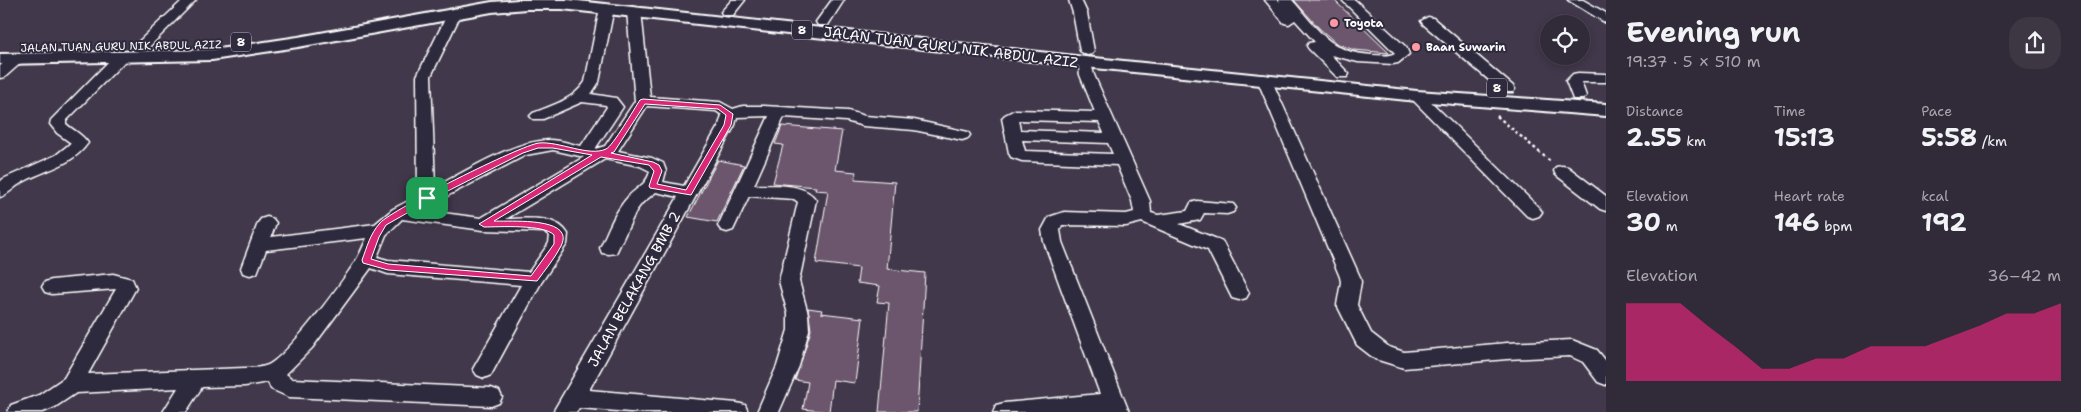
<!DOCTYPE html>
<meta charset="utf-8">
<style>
:root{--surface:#312a38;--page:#3d3643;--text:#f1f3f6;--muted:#a8a7ae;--line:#4c4653;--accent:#db2777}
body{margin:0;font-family:"Shantell Sans",sans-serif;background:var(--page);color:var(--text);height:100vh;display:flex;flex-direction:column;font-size:19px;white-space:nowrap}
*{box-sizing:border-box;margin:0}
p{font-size:16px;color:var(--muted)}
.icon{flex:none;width:28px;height:28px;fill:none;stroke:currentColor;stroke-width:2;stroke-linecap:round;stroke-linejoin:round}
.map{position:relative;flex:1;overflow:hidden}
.sheet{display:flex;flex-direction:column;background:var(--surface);width:475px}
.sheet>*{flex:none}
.tools{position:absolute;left:1540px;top:15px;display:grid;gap:10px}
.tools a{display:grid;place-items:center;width:50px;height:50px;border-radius:50%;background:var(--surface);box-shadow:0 2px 8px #0003,0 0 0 1px var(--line);font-size:25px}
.pin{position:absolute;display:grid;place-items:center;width:42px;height:42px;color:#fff;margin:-21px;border-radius:10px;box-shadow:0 2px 8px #0006}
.round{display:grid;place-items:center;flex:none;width:52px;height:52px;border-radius:20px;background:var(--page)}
.summary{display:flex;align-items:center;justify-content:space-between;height:85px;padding:0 20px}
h1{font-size:28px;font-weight:700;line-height:38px}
.metrics{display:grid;grid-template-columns:repeat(3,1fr);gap:8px;height:85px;padding:5px 20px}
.metrics div{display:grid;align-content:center}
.metrics b{font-size:25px;font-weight:700}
.metrics small{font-size:14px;font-weight:400}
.metrics p{font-size:14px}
.chart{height:140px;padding:10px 20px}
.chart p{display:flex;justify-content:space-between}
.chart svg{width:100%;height:90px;margin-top:5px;fill:var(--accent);opacity:.7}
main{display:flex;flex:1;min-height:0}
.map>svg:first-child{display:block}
.building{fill:#6c576d;stroke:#fff}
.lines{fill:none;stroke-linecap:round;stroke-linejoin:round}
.minor-casing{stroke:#fff;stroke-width:3}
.major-casing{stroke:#fff;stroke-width:4}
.path{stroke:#fff;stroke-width:2.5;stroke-dasharray:3 3;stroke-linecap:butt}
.minor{fill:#2f2a3d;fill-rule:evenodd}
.major{fill:#2f2a3d;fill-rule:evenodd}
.route{fill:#db2777;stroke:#fff;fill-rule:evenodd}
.poi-dot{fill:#ff9aa2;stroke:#2f2a3d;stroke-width:2}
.labels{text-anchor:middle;stroke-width:4;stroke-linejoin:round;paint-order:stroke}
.far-poi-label{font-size:11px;font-weight:bold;fill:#fff;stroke:#2f2a3d;text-anchor:start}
.far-street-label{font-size:11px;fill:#fff;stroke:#2f2a3d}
.shield{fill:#2f2a3d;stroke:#c1bfc5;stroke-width:1}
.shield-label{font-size:12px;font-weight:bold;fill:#fff}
.street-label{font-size:14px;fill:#fff;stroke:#2f2a3d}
</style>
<main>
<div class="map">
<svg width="1606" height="412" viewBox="0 0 1606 412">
<rect width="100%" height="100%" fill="#41384b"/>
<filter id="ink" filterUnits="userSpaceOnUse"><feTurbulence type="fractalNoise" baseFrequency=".02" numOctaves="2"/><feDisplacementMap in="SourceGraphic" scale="10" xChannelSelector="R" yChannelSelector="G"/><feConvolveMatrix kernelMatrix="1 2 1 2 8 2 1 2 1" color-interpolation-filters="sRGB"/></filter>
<g filter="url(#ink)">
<path class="building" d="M1294 0H1334L1389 53 1354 50 1336 43 1319 28Z
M782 126 842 131 835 170 856 172 855 179 895 182 887 269 925 273 917 412H879L889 303 877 302 880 286 857 283 859 268 816 263 828 191 815 190 816 187 773 183 783 145 775 144Z
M718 160 744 165 717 222 688 217Z
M808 308 822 310 821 313 863 318 855 383 833 380 829 412 803 409 808 382 795 380 811 330Z"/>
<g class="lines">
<g class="minor-casing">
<path id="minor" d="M183 0H196L145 51H135L133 48 135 45Z
M732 0H745L733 15H723L721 12Z
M832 0H844L828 25H818L816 22Z
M1069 0H1081L1087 13 1094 51 1092 54 1087 55 1080 51 1073 13Z
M1265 0H1278L1280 2 1279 0H1292C1318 29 1329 53 1372 55 1380 55 1388 57 1395 53L1342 0H1355L1406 47 1409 54 1398 63 1393 64 1358 62 1331 55 1349 74 1347 77H1337L1309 49 1307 46 1309 43 1315 42 1295 20 1289 24 1284 23Z
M1568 0H1583L1606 13V23Z
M607 4 614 8 599 82 591 94 616 98 623 107 595 149 605 146 635 101 627 11 634 7 641 11 650 97 720 102 733 109 743 106H764L848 111 865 116 914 120 968 132 970 135 968 138 962 140 914 130 863 126 846 121 784 117 754 185C773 186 804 182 816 200L799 281 808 314 809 330 799 366 779 412H757L777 366 788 330V314L779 281 798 202 794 199 749 196 733 230 727 232 721 230 718 226 769 116 737 117 735 125 589 390 737 403 745 405 748 412H630L579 408 576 412H553L678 197 656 192 642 203 636 211 616 253 609 254 602 253 600 248C608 231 615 211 628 197 637 187 647 185 650 171L640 166 605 159 506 219C526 219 556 214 568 234L567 244 541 283 491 375 484 378 477 375 473 369 521 285 388 274 371 268 312 348 286 374 292 379 491 388 499 391 502 397 499 403 491 406 289 397 271 389 268 382 245 386 202 387 186 412H163L178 388 76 393 55 407 43 412H8L11 405 39 395 64 378 116 289 52 294 45 292 42 287 45 282 52 280 113 274 132 279 136 288 88 374 245 368C252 368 261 368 268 365 289 355 341 284 355 262 360 255 363 246 367 238L266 250 257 273 250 275 243 273 241 268 258 223 261 219 267 217 273 219 276 223 271 237 375 224 393 209 418 196 417 76 449 11 454 10 461 14 431 76 435 187C469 170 512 141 550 140 560 140 571 144 581 146L607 107 606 105 582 102 543 119H533L530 116 533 113C551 106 573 100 585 82L600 8ZM647 106 716 111 722 115 719 125 684 186 663 182 666 171 663 163 652 158 618 151ZM553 150 584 157 481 218 420 210 526 155ZM402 219 483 230 545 232 550 236 549 243 529 272 388 260 377 257 386 235Z
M1428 17 1433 18 1513 86 1515 89 1513 92H1503L1423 24 1421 21Z
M18 54 23 55 25 58 23 61 5 77 0 78V66L13 55Z
M120 54 125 55 127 58 125 61 66 121V124C74 131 82 134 88 143 72 166 46 169 23 182 15 186 9 194 0 197V182L3 179 56 155 71 143 57 133 50 124 51 120 115 55Z
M1085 58 1090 59 1094 75 1150 201 1151 213 1158 215 1187 211 1191 203 1197 201 1233 204 1236 208 1233 212 1227 214 1204 213 1200 220 1179 224 1222 241 1249 293 1246 298 1239 300 1232 298 1208 250 1142 222 1126 226 1062 225 1060 230 1062 242 1129 412H993L996 405 1004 403 1100 394 1044 242 1042 230 1049 217 1064 212 1126 214 1134 212 1132 201 1117 165 1022 161 1011 157 1009 153 1002 118 1005 115 1015 110 1095 112 1080 75 1078 62 1080 59ZM1018 120 1099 122 1104 133 1020 130ZM1022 140 1108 143 1113 154 1025 151Z
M1578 73 1606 74V82H1581L1586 96 1583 99H1573L1566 81 1573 74Z
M1264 75 1269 76 1271 79 1360 277 1361 282 1357 305 1371 333 1389 347 1404 352 1507 343 1572 340 1597 350 1606 361V385L1598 382 1583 362 1570 356 1507 359 1404 368 1375 359 1357 345 1337 305 1341 282 1340 277 1257 79 1259 76Z
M1417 91 1422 93 1539 208 1542 212 1539 216 1533 218 1527 216 1412 99 1409 96 1412 93Z
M1562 166 1568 167 1606 196V211L1600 209 1556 175 1554 171 1556 167Z"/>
</g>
<g class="major-casing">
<path id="major" d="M518 0H569L1085 57 1417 91 1606 104V116L1417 101 1085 67 562 9H526L492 12 298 47 212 60 0 64V54L212 50 298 37 492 2Z"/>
</g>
<path class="path" d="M1497 116 1551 162"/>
<use href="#minor" class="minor"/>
<use href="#major" class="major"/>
</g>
</g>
<path class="route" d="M643 99 720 105 733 114 731 125 691 195 650 188 649 186 654 171 649 165 601 157 494 221C509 222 576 216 561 246 555 258 545 270 537 281L388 270 363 263 362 260C367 247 370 234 380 223 391 210 521 145 539 143 559 141 589 157 606 149 613 146 634 109 640 100ZM645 104 718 109 726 115 724 125 686 190 657 184 662 171 659 165 653 162 611 153 614 152ZM538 148H553L592 155 479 224 484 227C499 227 544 224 554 235V244L531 276 388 264 371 259 379 237 386 225 430 200 523 153Z"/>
<g class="poi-dot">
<circle cx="1334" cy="23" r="5"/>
<circle cx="1416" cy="47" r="5"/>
</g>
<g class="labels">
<g class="far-poi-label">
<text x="1344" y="27">Toyota</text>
<text x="1426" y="51">Baan Suwarin</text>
</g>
<g class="far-street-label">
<text transform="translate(121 46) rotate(-1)" y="4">JALAN TUAN GURU NIK ABDUL AZIZ</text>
</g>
<g class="shield">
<rect x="792" y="20.5" width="20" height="19" rx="4"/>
<rect x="231" y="32.5" width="20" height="19" rx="4"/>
<rect x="1487" y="78.5" width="20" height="19" rx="4"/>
</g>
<g class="shield-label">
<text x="802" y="34">8</text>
<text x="241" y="46">8</text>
<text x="1497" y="92">8</text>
</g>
<g class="street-label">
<text transform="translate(951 47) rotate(7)" y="5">JALAN TUAN GURU NIK ABDUL AZIZ</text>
<text transform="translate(634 289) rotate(-61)" y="5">JALAN BELAKANG BMB 2</text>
</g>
</g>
</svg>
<div class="tools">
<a><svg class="icon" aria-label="locate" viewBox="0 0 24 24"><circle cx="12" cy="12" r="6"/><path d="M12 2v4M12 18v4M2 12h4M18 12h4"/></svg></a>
</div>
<div class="pin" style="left:427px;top:198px;background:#1e9e55"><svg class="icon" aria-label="arrive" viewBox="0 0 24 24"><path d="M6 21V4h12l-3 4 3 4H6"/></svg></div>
</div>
<section class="sheet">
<div class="summary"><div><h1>Evening run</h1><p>19:37 · 5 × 510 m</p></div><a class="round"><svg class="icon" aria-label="share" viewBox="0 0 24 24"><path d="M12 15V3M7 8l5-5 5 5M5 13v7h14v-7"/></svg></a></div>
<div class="metrics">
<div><p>Distance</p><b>2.55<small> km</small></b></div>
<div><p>Time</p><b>15:13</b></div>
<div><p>Pace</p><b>5:58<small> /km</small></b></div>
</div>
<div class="metrics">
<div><p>Elevation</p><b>30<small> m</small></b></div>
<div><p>Heart rate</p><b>146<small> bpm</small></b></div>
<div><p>kcal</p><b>192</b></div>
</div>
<div class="chart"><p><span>Elevation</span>36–42 m</p>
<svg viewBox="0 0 160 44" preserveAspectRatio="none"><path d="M0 44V6L10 6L20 6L30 17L40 27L50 38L60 38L70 33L80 33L90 27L100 27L110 27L120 22L130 17L140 11L150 11L160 6V44z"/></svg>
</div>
</section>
</main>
